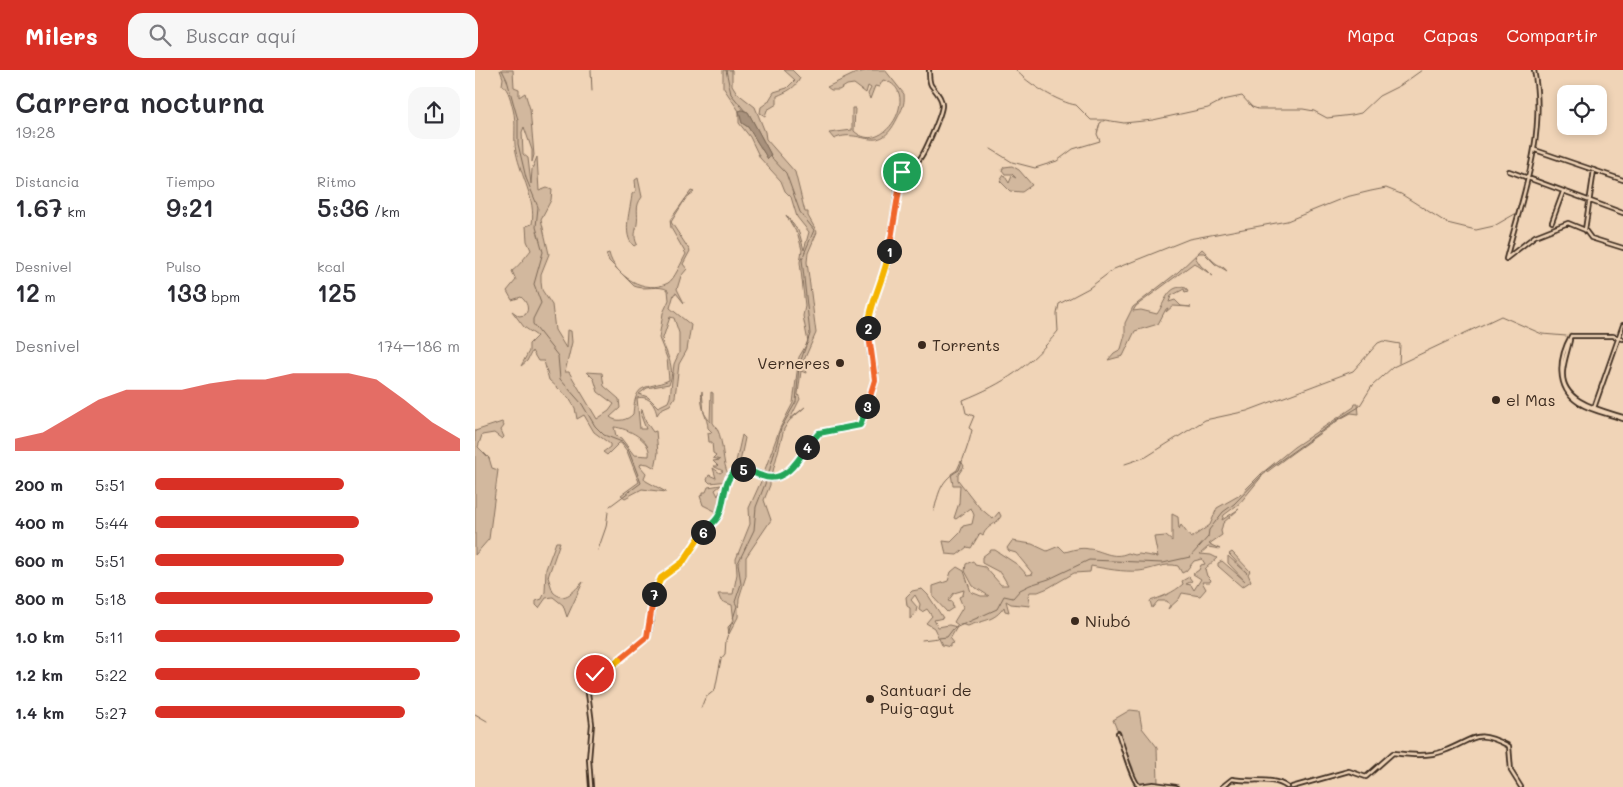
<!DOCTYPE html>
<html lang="es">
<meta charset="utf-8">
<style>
:root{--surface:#fff;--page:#f7f7f7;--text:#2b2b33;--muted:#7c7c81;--accent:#d93025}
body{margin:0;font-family:Mali,sans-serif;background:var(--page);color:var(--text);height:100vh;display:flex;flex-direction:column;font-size:19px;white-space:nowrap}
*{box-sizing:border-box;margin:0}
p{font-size:16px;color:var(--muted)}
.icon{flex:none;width:28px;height:28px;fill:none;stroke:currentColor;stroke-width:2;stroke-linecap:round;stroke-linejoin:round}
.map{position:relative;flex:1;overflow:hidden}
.side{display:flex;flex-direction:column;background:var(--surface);width:475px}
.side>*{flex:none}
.fabs{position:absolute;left:1082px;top:15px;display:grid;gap:10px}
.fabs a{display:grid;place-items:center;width:50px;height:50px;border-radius:10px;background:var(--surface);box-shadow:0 2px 8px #0003;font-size:25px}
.pin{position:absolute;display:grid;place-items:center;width:42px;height:42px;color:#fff;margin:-21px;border:2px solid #fff;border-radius:50%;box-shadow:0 1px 5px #0007}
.km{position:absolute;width:25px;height:25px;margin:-12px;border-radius:50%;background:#222;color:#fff;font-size:14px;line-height:25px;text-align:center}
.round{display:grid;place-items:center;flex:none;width:52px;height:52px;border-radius:15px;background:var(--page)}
.head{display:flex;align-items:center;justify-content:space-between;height:85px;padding:0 15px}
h1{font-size:28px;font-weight:600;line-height:38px}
.stats{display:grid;grid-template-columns:repeat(3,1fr);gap:8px;height:85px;padding:5px 15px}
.stats div{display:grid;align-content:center}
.stats b{font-size:25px;font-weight:600}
.stats small{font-size:14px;font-weight:400}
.stats p{font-size:14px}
.chart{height:140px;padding:10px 15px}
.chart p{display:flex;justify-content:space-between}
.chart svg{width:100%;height:90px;margin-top:5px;fill:var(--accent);opacity:.7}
ul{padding:0 15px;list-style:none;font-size:16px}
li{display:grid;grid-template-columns:80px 60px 1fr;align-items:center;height:38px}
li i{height:12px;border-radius:6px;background:var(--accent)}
header{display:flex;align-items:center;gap:30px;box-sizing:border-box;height:70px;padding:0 25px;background:var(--accent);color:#fff}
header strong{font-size:24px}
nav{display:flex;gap:28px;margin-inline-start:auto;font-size:18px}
.search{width:350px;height:45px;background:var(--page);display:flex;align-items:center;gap:12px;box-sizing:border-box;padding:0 18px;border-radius:15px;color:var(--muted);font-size:19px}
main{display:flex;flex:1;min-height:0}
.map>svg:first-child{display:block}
.green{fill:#d2b89e;stroke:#86715e;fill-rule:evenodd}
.water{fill:#a8917b;stroke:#7c6856}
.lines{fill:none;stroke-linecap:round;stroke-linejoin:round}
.stream{stroke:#7c6856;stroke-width:1}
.minor-casing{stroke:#3b2a1e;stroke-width:6}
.minor{stroke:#f0d4b7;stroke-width:2.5}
.split-1-casing{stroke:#fff;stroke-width:10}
.split-2-casing{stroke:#fff;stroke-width:10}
.split-3-casing{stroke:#fff;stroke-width:10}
.split-4-casing{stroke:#fff;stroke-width:10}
.split-5-casing{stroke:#fff;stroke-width:10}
.split-6-casing{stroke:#fff;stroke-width:10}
.split-7-casing{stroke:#fff;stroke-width:10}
.split-8-casing{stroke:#fff;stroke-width:10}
.split-9-casing{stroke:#fff;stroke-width:10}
.split-1{stroke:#f0652b;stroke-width:6}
.split-2{stroke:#f5b400;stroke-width:6}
.split-3{stroke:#f0652b;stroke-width:6}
.split-4{stroke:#22a559;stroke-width:6}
.split-5{stroke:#22a559;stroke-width:6}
.split-6{stroke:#22a559;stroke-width:6}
.split-7{stroke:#f5b400;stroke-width:6}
.split-8{stroke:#f0652b;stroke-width:6}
.split-9{stroke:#f5b400;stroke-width:6}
.poi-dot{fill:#3b2a1e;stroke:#f0d4b7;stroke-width:2}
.labels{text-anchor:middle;stroke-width:4;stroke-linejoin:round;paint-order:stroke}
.poi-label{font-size:16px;fill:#3b2a1e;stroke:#f0d4b7;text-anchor:start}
</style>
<header>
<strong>Milers</strong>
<div class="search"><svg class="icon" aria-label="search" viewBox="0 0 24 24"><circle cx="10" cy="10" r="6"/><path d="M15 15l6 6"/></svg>Buscar aquí</div>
<nav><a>Mapa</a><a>Capas</a><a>Compartir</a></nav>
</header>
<main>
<section class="side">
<div class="head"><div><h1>Carrera nocturna</h1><p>19:28</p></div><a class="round"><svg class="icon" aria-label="share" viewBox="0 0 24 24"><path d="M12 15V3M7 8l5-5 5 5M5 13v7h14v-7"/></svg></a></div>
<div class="stats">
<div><p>Distancia</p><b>1.67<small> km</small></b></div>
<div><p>Tiempo</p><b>9:21</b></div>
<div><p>Ritmo</p><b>5:36<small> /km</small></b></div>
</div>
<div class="stats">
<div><p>Desnivel</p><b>12<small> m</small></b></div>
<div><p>Pulso</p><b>133<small> bpm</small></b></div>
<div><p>kcal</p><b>125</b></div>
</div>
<div class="chart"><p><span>Desnivel</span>174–186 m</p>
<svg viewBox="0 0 160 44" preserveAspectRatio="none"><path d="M0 44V38L10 35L20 27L30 19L40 14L50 14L60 14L70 11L80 9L90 9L100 6L110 6L120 6L130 9L140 19L150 30L160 38V44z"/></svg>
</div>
<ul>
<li><b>200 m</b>5:51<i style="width:62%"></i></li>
<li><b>400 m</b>5:44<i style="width:67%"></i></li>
<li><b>600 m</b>5:51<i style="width:62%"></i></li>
<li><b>800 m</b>5:18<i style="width:91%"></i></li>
<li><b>1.0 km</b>5:11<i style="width:100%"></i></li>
<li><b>1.2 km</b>5:22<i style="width:87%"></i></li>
<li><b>1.4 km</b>5:27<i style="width:82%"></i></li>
</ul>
</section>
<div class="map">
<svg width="1148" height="717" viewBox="0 0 1148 717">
<rect width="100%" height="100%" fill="#f0d4b7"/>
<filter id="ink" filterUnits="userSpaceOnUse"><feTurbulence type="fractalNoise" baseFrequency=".02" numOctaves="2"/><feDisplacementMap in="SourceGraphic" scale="10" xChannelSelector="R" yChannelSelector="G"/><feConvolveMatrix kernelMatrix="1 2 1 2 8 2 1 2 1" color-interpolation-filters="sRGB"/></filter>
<g filter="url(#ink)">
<path class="green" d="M25 0H38L39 17 44 19V27L50 23 55 39 59 85 57 92V80L49 57 47 62 48 84 53 88 56 114 57 99 62 87 64 121 72 118 77 120 76 130 66 149 74 184 66 204V212L67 220 77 235 80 260 91 278 92 260 96 261 97 272 90 302H94L122 349 134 341 139 334 123 322 119 309 112 302 127 303 129 316 144 329 145 338 135 347C142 353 153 350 158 344 161 310 169 321 194 310L192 288 184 268 188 243 194 230 193 220C183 214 170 221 159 216L134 191 131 184 134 183C139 206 171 225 193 213 199 210 207 191 211 184L196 158 195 150 216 121 219 122 211 128 196 152 215 181 208 194 212 199 206 206 202 219 209 233 201 223 199 224 195 238 216 255 212 280 204 294 200 327 195 335 186 339 182 345C180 335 174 325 162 328L165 359H171L166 346 167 339 171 352 178 362 181 361 183 383 180 398 173 394 166 393 165 396 171 403 169 408 171 411 191 422 167 419 150 428 146 425 164 412 152 381 146 373H144L132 385 128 382 135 377V374L119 362 109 345 102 349 100 338 94 328 74 310 69 291H63L57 281 52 291 46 296 54 281V274L62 266 49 257 37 241 44 246 50 245C55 239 52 232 46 227L37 230 32 221 41 210 37 201C43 197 51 186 56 180L52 171 51 156 57 154C61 129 46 107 41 82 38 68 42 54 38 39 36 32 34 19 27 15L28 8ZM195 247 199 248 204 263V283L199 294 195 327 193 332 183 337 173 327 164 324 172 318 194 314C201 301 192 283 187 271ZM139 357C152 358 177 370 174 386L159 385 146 368 141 366Z
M248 0H257V15L262 23 280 37 290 62 291 69 320 102 330 142H333V146L342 162 333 183 332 192 341 263 329 290 331 303 326 301 323 324 325 329 315 349 330 337 314 351 309 359 297 405 302 406 313 398 301 407 288 405 305 358 318 333 324 287 333 272 328 246 330 236 325 192 327 180 323 165 311 145 324 162 329 180 334 162 322 147 316 127 310 121 306 111 285 88 275 67 264 53V41L248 17ZM267 40 273 42 296 85 293 89 273 57 267 53 264 41Z
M309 0H317L325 8C321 18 311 22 302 26V34L292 40 290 46 285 43 286 37 293 32 299 22 312 18 320 10Z
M393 0H410L429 24C430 35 427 39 422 49 403 88 386 56 359 69L354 63 377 60V38H380L379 61C409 89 448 19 408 10L404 17 400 16 395 29 393 24 396 18 393 16 391 23 379 14 372 15 364 20H356L352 17 379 4Z
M537 96 544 100 557 115 547 122 535 121 525 111 529 105 534 113 537 106 541 108 537 104H530L527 100 529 97Z
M163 108 167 127C159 137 164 143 162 154 161 161 158 166 162 174L159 176C146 165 156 138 157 124L161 121 160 110Z
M727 179C731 182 734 187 738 191 743 196 749 196 752 201L740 194 729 183H724L720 187 726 196 738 206 719 193 661 236 658 241 666 240 682 244C690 233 693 213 711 218L713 222 710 223 709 219 696 226 694 232 700 230 706 236 716 237 698 236 691 242 693 238 691 239 683 254 660 261 648 286 633 290 639 283 646 279 650 265V253L658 237 703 202Z
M227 321 229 343 235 352 236 322 238 323V353C250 364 246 395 254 405L260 396 267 365 270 368 264 397 253 411 235 413 232 410 234 405 241 408 238 398 245 403 248 401 238 396H243L238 391 245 390 238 388 241 385 238 383 237 372H234L233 363 237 362 233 358C233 349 224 336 227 321Z
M880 334H883L884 344 876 343 865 349 816 384 788 405 765 433 749 445 747 450 764 439 748 453 746 461 747 465 734 474 745 479 733 477 725 484 736 485 742 488 730 499 732 506 736 510 735 512H727L731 519 725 526 707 523 704 529 693 539 695 535 692 531H683L677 538 675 531C687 527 698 523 708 514L707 511 714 507 717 511 711 514 716 515 719 520 726 509 718 504 724 500 726 495 730 494 727 489 719 491 711 501 707 503 703 496C690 492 676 500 664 501 647 502 632 499 616 496L615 502 599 503 573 518 563 522H555L553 526 555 536 536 534 531 531 534 542 530 541 529 537C519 552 507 550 493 556L485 554 483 555 479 552 488 537 484 527 488 525 489 520 479 523 473 531 477 532 478 538 472 542 458 527V516L473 511 476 502 482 497 489 501 496 522 506 526H514L498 516 490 501 491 494 498 491 500 495 510 497 526 515H533L526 503 507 493V487L516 480H520L543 495 552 505 558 504 541 483 534 481 532 478 537 471 557 474 572 481 584 476 590 482C598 480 606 477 614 479 627 480 637 490 653 483L660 485 664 484 683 487 679 467 691 466 697 471V444L703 447 704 459 706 455 716 468 735 455 742 438 765 425 786 404 819 377 879 337Z
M27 352 29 356 26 360 29 367 27 369 19 363 7 365 3 377 14 388 17 398 23 400 14 469 0 485V361Z
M486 391 489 396 483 405V410L504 437 518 449 524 442 526 446C522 455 513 454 508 465L505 463 496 478 492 477 482 485 471 484 468 471 476 472 485 463 488 456 497 454 499 445 496 438 481 449 479 448 484 433 485 415H478L476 404 482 400Z
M288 407 295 410V415L289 430 296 450 271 487V506L264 528 263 547 254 564 253 557 259 551 257 535 246 531 243 524H258L262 504 261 489 275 454 274 438Z
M246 415 240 420 243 426 245 421H248L244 443 228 435 225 426 228 425V422H231L233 417Z
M81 472H85L73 507 78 522C90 534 99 520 108 512L92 547 88 535 78 527 71 528 64 538 61 535V531L67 529 70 522 71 499Z
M757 482 775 501 773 504 776 511 767 517 743 496V493L747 491 770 511 753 493V486L772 503 754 484Z
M447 519 453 525 468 548 459 550 463 557 474 555 482 557 475 569 478 573 475 574V577L467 575 459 558 451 553 457 546 452 539 447 542 444 540 445 534 440 525 436 530 442 537 441 542 435 549V538L432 536 431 527 437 521Z
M655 640 664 641 667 658 682 677 683 713 665 715 659 708 658 698 638 650Z"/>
<path class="water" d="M267 40 273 42 296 85 293 89 273 57 267 53 264 41Z"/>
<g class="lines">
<path class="stream" d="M27 0 32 10 43 50V74L51 108 63 137 61 157 68 182 59 214 66 233 58 249V254L83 286 85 309 107 334 120 356 129 365 147 372 153 379 166 413 135 436
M116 0 117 21
M251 0 256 24 270 41
M541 0C551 13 585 33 601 35L616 50H629
M516 79 537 92 560 98 582 91 598 79 625 71 622 64 625 53 630 50 649 53 678 50 733 38 748 30 767 26 777 37 783 39H828L839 41 852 48 877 45 886 43 904 26 926 15 947 0
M650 394 671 387 730 350 772 341 878 301 903 273 908 271 925 274 924 293
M293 406 306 358 321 332 324 296 335 264 327 189 339 160 325 142 311 103 295 86
M459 441C464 421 466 410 484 400 489 386 494 374 497 360L494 358 499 346 491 343 488 330C530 313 554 297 583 261L582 244 584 234 614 218 639 199 714 169 812 151 871 127 896 121 911 118 926 124 972 153 1001 160 1019 156 1040 144
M123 480 131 457 133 442
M447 570 472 567 478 559 522 539 529 526 538 528 545 520 555 515 574 509 614 490 688 493 715 487 733 467 734 460 748 442 759 434 792 400 862 350 884 337 897 316 918 297 1026 246 1067 264 1091 266
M226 638 230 628 240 620 246 589 250 584 251 570 262 536 260 532 266 514 263 493 279 460 281 437 292 409
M0 644 12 651"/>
<g class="minor-casing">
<path id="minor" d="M1060 80 1148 110
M1034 101 1148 143
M1077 152 1088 122
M1110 160 1119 100
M1032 188 1060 166 1093 153 1110 160 1116 168 1148 178
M1031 189C1047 128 1072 64 1059 0
M1096 266C1084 287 1080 318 1104 333 1116 341 1134 344 1148 349
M1096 266H1138L1148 269
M1095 270C1093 280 1089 290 1088 301 1085 332 1125 340 1148 347
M1119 338 1148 255
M643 663C648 676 656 709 664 716L678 714 701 717
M116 717 114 689 117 654 112 615 125 597 137 596 172 567C179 554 175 530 184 511 188 502 200 499 208 492 217 484 220 473 227 463 232 457 239 453 243 447 252 433 246 407 264 399L275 400 298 409 304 407 318 397 337 368 344 363 385 355 387 351 400 309V298L395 284 394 246 413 191 424 109C428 99 435 98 443 91 449 85 467 44 467 35 467 27 461 22 456 15 454 11 454 5 454 0
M747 717 757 709C775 713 797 706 812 717
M817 717 874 701 891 707 918 683C935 685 953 687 969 681 1001 669 999 658 1034 676L1036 701 1046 717"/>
</g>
<use href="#minor" class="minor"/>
</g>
</g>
<g class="lines" filter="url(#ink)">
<g class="split-1-casing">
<path id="split-1" d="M414 181 427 102"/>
</g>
<g class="split-2-casing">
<path id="split-2" d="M393 258C395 231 410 208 414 181"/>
</g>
<g class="split-3-casing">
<path id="split-3" d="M392 336 400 310 393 258"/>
</g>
<g class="split-4-casing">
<path id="split-4" d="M332 377 344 363 385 355 392 336"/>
</g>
<g class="split-5-casing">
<path id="split-5" d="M268 399C275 400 280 404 287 406 308 414 322 393 332 377"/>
</g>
<g class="split-6-casing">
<path id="split-6" d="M228 462C233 457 241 452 244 445 251 431 247 406 264 399H268"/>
</g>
<g class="split-7-casing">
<path id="split-7" d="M179 524 186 508 208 492 228 462"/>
</g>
<g class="split-8-casing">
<path id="split-8" d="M144 590 172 567 179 524"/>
</g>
<g class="split-9-casing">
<path id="split-9" d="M120 604 125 597 137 596 144 590"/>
</g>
<use href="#split-1" class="split-1"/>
<use href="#split-2" class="split-2"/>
<use href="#split-3" class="split-3"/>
<use href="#split-4" class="split-4"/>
<use href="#split-5" class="split-5"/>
<use href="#split-6" class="split-6"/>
<use href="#split-7" class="split-7"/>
<use href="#split-8" class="split-8"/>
<use href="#split-9" class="split-9"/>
</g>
<g class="poi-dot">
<circle cx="447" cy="275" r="5"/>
<circle cx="365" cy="293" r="5"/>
<circle cx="1021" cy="330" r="5"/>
<circle cx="600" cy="551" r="5"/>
<circle cx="395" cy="629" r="5"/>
</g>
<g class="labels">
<g class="poi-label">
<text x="457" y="281">Torrents</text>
<text x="355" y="299" text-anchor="end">Verneres</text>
<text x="1031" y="336">el Mas</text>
<text x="610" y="557">Niubó</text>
<text x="405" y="626">Santuari de<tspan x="405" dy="18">Puig-agut</tspan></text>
</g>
</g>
</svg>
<div class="fabs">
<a><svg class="icon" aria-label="locate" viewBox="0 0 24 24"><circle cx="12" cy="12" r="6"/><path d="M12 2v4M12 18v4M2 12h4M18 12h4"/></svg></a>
</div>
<div class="pin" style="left:427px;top:102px;background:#1e9e55"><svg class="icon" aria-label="arrive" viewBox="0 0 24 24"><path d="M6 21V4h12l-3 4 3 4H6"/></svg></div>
<div class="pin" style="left:120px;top:604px;background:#d93025"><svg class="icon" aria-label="check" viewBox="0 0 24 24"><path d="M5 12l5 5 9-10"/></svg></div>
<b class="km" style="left:414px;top:181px">1</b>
<b class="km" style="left:393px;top:258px">2</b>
<b class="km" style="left:392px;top:336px">3</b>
<b class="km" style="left:332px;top:377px">4</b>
<b class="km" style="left:268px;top:399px">5</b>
<b class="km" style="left:228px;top:462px">6</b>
<b class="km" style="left:179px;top:524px">7</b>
</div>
</main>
